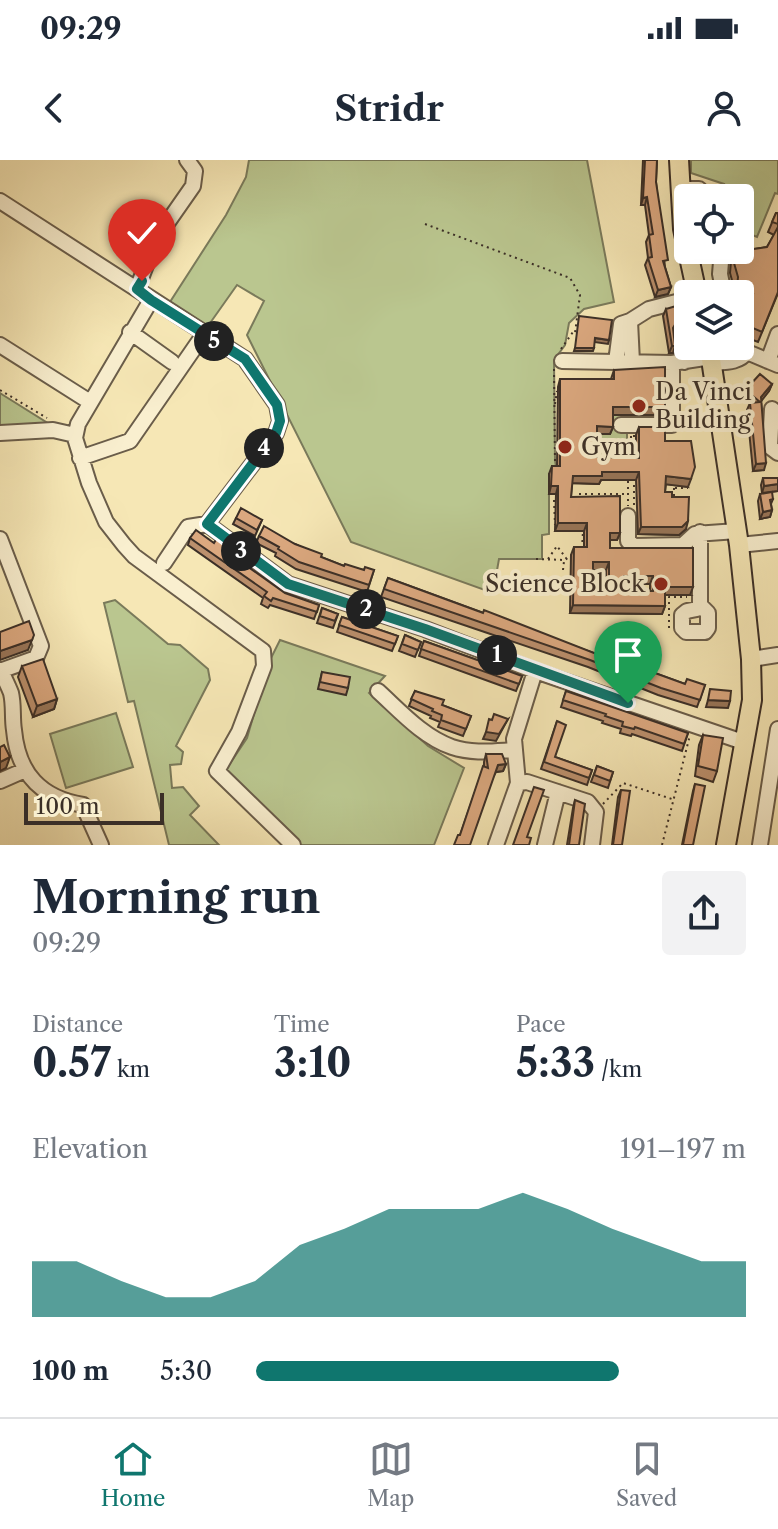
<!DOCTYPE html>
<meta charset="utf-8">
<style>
:root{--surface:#fff;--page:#f2f2f3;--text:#1f2937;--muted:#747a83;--line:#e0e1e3;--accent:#0f766e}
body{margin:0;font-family:"Libre Caslon Text",serif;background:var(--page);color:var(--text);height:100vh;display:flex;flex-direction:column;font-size:30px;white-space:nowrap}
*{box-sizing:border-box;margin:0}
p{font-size:26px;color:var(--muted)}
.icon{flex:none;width:44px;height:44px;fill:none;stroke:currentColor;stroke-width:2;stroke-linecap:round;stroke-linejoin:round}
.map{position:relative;height:685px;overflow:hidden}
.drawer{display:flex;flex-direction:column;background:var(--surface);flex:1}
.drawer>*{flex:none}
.fabs{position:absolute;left:674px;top:24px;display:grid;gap:16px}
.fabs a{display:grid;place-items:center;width:80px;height:80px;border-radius:8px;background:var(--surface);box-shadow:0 8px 32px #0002;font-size:40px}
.scale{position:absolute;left:24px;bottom:20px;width:140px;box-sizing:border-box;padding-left:8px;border:4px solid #3b2f27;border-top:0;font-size:22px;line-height:28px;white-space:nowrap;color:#3b2f27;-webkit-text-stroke:6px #f9efcf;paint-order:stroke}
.pin{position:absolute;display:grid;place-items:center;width:68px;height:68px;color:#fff;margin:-82px -34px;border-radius:50% 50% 50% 0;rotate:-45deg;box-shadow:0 0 8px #0007}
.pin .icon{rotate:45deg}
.km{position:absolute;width:40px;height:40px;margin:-20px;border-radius:50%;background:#222;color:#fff;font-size:22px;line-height:40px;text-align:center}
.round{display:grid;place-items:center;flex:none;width:84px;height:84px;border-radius:8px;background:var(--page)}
.head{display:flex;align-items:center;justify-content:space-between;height:136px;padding:0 32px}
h1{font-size:44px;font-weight:800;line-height:60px}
.metrics{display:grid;grid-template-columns:repeat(3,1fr);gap:12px;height:136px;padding:8px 32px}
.metrics div{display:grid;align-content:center}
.metrics b{font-size:40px;font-weight:800}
.metrics small{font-size:22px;font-weight:400}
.metrics p{font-size:22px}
.chart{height:224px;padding:16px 32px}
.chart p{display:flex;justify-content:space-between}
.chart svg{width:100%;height:144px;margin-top:8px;fill:var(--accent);opacity:.7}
ul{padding:0 32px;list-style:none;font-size:26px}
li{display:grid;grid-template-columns:128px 96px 1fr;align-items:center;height:60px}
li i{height:20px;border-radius:10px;background:var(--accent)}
.status{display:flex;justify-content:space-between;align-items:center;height:56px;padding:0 40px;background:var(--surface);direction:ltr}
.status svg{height:22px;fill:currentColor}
header{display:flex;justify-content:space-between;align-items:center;height:104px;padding:0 32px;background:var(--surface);font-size:36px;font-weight:800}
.tabs{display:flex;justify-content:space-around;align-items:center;height:112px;border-top:2px solid var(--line);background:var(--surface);font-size:22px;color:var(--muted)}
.tabs a{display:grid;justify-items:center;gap:4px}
.tabs .active{color:var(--accent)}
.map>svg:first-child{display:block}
.green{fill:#bac68f;stroke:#7a7a5b;stroke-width:2}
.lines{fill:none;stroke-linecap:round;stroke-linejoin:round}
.minor-casing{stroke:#6a5d4a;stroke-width:18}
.major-casing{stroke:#3b2f27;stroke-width:22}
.path{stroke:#3b2f27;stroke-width:2;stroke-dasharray:2 4;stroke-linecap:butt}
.minor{stroke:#f9efcf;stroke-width:14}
.major{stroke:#f6e7b5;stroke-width:18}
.wall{fill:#bc906d;stroke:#3b2f27;stroke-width:2;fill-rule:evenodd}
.shaded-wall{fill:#997659;stroke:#3b2f27;stroke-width:2}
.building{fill:#dba87f;stroke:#3b2f27;stroke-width:2;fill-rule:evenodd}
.route-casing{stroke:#fff;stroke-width:16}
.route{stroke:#0f766e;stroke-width:10}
.poi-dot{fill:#8f2418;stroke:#f9efcf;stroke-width:3}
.labels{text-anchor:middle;stroke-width:8;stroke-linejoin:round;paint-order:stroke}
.poi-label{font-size:24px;fill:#3b2f27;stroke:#f9efcf;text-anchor:start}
</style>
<div class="status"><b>09:29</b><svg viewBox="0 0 49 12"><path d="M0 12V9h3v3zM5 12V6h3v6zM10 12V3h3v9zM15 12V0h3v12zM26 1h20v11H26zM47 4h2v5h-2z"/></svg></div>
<header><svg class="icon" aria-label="back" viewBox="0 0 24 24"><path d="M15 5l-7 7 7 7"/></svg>Stridr<svg class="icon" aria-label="person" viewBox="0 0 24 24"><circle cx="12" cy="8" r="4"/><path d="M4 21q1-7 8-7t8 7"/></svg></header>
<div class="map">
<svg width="778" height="685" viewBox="0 0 778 685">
<rect width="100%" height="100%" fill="#f6e7b5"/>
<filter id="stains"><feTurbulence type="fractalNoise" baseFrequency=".0025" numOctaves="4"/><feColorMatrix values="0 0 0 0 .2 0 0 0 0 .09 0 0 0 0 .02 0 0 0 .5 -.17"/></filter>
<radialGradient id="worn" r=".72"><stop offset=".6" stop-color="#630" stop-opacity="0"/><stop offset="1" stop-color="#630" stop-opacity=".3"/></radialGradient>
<path class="green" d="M249 0H587L614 142 584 149 569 163 565 185 554 200 555 300 557 314H549V374L542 375V399H499L493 433 351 382 247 175 264 141 237 125 208 166 170 142 226 55 246 17Z
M691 0H778V34L775 33 757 77 740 70V38H719L724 24 691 13Z
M0 233 3 235 54 267 0 270Z
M610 255H631L627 272V296L622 297V300H594V274Z
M115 440 168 484 180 485 208 509 210 520 176 586 183 592 181 604 170 605 172 628 183 627 199 646 190 655 219 685H169L134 541 128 542 104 443Z
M280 480 385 516 369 533 428 586 464 608 434 685H301L223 614 247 578 269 502Z
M116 553 133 607 66 628 50 574Z"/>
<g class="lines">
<g class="minor-casing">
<path id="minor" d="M680 29H699L707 38
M0 41 245 199 277 245 280 261 276 273 207 364 288 424 425 469 535 511 746 583
M722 90 720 114 724 134
M137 129 156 79 193 26 195 11 187 0
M151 140 78 264 75 278 89 323 106 362 124 385 134 396 263 491 264 506 239 572 217 611 293 685
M630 161 649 149 688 139
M130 172 172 202
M680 174 684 202
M0 185 90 242
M740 185 747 192 778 205
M562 201 672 203 711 197
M768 201 778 174
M616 202 621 164 630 161 632 202
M711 203C725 202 739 203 747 192
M772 249 770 287 778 293
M621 265H672V203
M0 273 53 270 75 275
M80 298 130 281 204 174
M628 356V381L634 386 683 385 695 374 737 371
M700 372V445L708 453V468L705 472H686L682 468V455L687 451 697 449 700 445
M0 379 41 486 36 498 0 511
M739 385 778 381
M164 403 188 367 207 364
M751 499 778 495
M1 510C4 518 8 525 11 533 14 545 12 558 14 570 18 614 41 638 83 645L101 685
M378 531C400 551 423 577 452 587 473 594 494 591 515 590
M0 621 25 610
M518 623 527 622 588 642 596 652 592 685
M496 685 518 623 514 579 535 511
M545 685 558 632
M760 685 778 569"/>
</g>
<g class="major-casing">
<path id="major" d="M679 0 683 69 697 134
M709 186 739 385 751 499 752 540 726 685"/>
</g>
<path class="path" d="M425 64 570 118 580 135 575 173
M561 189 573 172
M554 209 555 303
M0 230 47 258
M555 244 557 231
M685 269H706
M634 275V297
M631 276V297
M634 319V345
M628 321V346
M675 328H688
M598 334H627
M674 336V323
M578 339V334H594
M554 340 555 365
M582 388 583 371
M536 399 565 400 574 393
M548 399 557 386 566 398
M563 410 564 401
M669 468V437H687
M603 644 623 623 672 639
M662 685 690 575"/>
<use href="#minor" class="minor"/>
<use href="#major" class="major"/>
</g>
<path class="wall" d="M643 0H657L656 22 665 107 671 127 668 134 655 137 645 105 648 98 646 82 649 75 645 45H641Z
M776 53H778V133L758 182 740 175V165L748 144 740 141V134H734V128L730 113 732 90 754 89 767 87 774 75 768 72Z
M666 149 676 165 673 170 675 186 673 193H669L663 156Z
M614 210 665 247 662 255H613V267L610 274H597V297L636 298V275L639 267 665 281 688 327 666 324 665 332 672 337 686 369 679 375 638 374 636 320H601L599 324 572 323 571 337 620 373 617 380H610V388L690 435H665V446L662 454 570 453 571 395 574 387H584V371H555L556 334H549V314L552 306H557L558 227 560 219H611ZM593 410H606V434H593ZM624 424H650V431H624Z
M772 224 769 231 761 240 764 310 753 311 747 250 750 243 745 239 749 226Z
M763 318H778V331L762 333 761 325Z
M760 334 773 339 771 344 772 350 770 357 760 359 758 341Z
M236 358 262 360 255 376 233 364Z
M259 376 295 384 321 397 344 406 364 410H374L367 432 296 409 275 396 276 393 256 383Z
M190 378 231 387 228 393 285 433 319 445 314 459 270 445 268 448 261 444 263 438 188 385Z
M388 418 599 495 619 500 685 524 705 525 697 547 658 535 588 507 381 437Z
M322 448 338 454 333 468 317 463Z
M342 457 398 476 392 491 337 472Z
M405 475 421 482 415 497 399 491Z
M424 481 522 516 516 531 419 496Z
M22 506 57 539 54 549 33 557 18 517Z
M322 512 348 528 346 535 318 529Z
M415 531 442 545 471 556 463 576 438 567 440 562 430 558 431 556 409 546Z
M566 531 688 573 682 591 632 574 631 576 620 573 621 569 602 563 603 561 561 547Z
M557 561 555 597 592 610 587 625 541 609Z
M703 575 717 611 713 622 695 616 699 585Z
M486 594 506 604 503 611 496 612 460 675 484 606V602Z
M597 606 613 612 608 628 591 622Z
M695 624 693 685H682L693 631Z
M621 630 622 685H612L618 637Z
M575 640 579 685H567L573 648Z"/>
<path class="shaded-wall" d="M647 37 645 45H641L643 38Z
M671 127 668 134 655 137 658 130Z
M595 178 609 180 608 184 594 182Z
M672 186H675L673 193H669Z
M575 188H594L593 191H574Z
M772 224 769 231 759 244 761 237Z
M613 247H665L662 255H610Z
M597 266 613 267 610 274H594Z
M766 303 764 310 753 311 756 304Z
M602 312H639L636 320H601L599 324 570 323 573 316Z
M666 316 691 319 688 327 663 324Z
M778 324V331L762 333 764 326Z
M551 326H558L556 334H549Z
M772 350 770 357 760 359 763 352Z
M688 361 686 369 679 375 638 374 641 367Z
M558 363H587L584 371H555Z
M610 373H620L617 380H607Z
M593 402H609L606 410H590Z
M624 416H653L650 424H622Z
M665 427H693L690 435H662Z
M573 445 665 446 662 454 570 453Z
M32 480 28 490 0 500V491Z
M57 539 54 549 33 557 37 546Z
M708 540 730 541 728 548 706 547Z
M508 559 496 581 483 579 486 572Z
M10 597 6 608 0 611V602Z
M506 604 503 611 495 612 498 605Z"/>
<path class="building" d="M645 0H657L656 22 668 100 663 101 671 127 658 130 648 98 652 97 649 75 653 74 647 37 643 38Z
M776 53H778V64L772 62Z
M778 67V132L762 172 741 163 753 134 737 128 738 117 734 103 735 90H740V82L754 89 767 87Z
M676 146 679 158 673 168 675 186H672L666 149Z
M579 156 612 160 609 180 595 178 594 188H575Z
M665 207V247H613V267L597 266V297L639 298V267H665V281H691L695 307 691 319 666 316 665 332H672V337H689L688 361 682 367H641L639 312H602V316H573L571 337 620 336V373H610V388H693V427H665V446L573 445 574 387H587V363H558V326H551L552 306H560V219H614V210ZM593 402H609V434H593ZM624 416H653V431H624Z
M760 214 772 224 761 237 766 303 756 304 750 243 760 242 748 232 751 228 749 226Z
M763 318H778V324L764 326Z
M772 332 773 339 770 340 772 350 763 352 760 334Z
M241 348 262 360 257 370 236 358Z
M264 366 295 384 322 394 321 397 344 406 345 404 364 410 365 407 374 410 369 425 299 402 278 389 279 387 259 376Z
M196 370 214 383 217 378 231 387 227 392 285 433 319 445 317 452 273 438 271 441 264 436 267 432 190 378Z
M388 418 483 453 484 450 599 495 601 491 609 494 610 492 621 496 619 500 685 524 687 519 705 525 700 540 661 528 590 500 384 429Z
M322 448 338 454 335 461 320 456Z
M342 457 398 476 395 484 339 465Z
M29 461 34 475 32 480 0 491V472Z
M405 475 421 482 418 490 402 484Z
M424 481 522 516 519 524 421 489Z
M43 499 57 539 37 546 22 506Z
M322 512 350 517 348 528 320 522Z
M710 529 731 531 730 541 708 540Z
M415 531 444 540 442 545 471 556 466 569 441 560 442 555 432 551 433 549 411 539Z
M566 531 688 573 684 584 635 567 634 569 622 566 623 562 605 556 606 554 563 540Z
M494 554 508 559 499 574 486 572 489 559 492 560Z
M557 561 566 565 555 597 592 610 589 618 544 602Z
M703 575 723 578 717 611 698 606Z
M4 585 10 597 0 602V587Z
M486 594H502L506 604 498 605 470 685H454L458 675H460L483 606 488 608Z
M597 606 613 612 610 621 594 615Z
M695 624 705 626 693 685H683Z
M534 627 544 630 527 677 531 678 529 685H513Z
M621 630 630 631 622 685H613Z
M575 640 585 644 579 685H569Z"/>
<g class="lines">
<g class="route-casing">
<path id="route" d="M142 121 137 129 151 140 245 199 277 245 280 261 276 273 207 364 288 424 425 469 628 543"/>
</g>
<use href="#route" class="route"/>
</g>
<g class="poi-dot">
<circle cx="639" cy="246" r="8"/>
<circle cx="565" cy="287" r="8"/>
<circle cx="661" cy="424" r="8"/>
</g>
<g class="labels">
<g class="poi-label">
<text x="655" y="240">Da Vinci<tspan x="655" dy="28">Building</tspan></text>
<text x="581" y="295">Gym</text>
<text x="645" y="432" text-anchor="end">Science Block</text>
</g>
</g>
<rect width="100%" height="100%" filter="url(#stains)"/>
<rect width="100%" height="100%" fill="url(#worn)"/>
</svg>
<div class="fabs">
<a><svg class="icon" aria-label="locate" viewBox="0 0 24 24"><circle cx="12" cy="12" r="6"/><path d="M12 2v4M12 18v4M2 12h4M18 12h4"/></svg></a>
<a><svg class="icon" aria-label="layers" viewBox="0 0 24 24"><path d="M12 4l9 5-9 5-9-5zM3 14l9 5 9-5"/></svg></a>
</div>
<div class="scale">100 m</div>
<div class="pin" style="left:628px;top:543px;background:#1e9e55"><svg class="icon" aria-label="arrive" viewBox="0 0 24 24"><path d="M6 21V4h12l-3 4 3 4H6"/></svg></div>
<div class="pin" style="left:142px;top:121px;background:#d93025"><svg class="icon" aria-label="check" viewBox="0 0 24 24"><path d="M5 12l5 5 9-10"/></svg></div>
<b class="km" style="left:497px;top:495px">1</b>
<b class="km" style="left:366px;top:449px">2</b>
<b class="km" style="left:241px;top:391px">3</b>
<b class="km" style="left:264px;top:288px">4</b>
<b class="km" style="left:214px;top:181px">5</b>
</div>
<section class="drawer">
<div class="head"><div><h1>Morning run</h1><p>09:29</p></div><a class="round"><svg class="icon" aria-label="share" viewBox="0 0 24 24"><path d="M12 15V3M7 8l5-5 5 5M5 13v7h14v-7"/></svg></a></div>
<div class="metrics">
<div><p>Distance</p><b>0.57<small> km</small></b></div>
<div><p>Time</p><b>3:10</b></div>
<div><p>Pace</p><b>5:33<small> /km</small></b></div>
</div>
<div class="chart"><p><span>Elevation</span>191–197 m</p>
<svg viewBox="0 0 160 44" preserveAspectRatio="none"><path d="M0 44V27L10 27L20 33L30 38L40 38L50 33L60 22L70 17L80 11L90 11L100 11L110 6L120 11L130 17L140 22L150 27L160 27V44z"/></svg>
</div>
<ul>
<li><b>100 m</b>5:30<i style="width:74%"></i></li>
</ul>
</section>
<nav class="tabs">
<a class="active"><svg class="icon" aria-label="home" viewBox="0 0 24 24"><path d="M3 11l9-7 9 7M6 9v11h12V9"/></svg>Home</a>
<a><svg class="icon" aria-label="map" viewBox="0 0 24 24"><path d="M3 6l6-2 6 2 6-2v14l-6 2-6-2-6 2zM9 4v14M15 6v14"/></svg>Map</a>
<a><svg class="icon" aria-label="saved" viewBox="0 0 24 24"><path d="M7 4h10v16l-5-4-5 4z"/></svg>Saved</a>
</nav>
